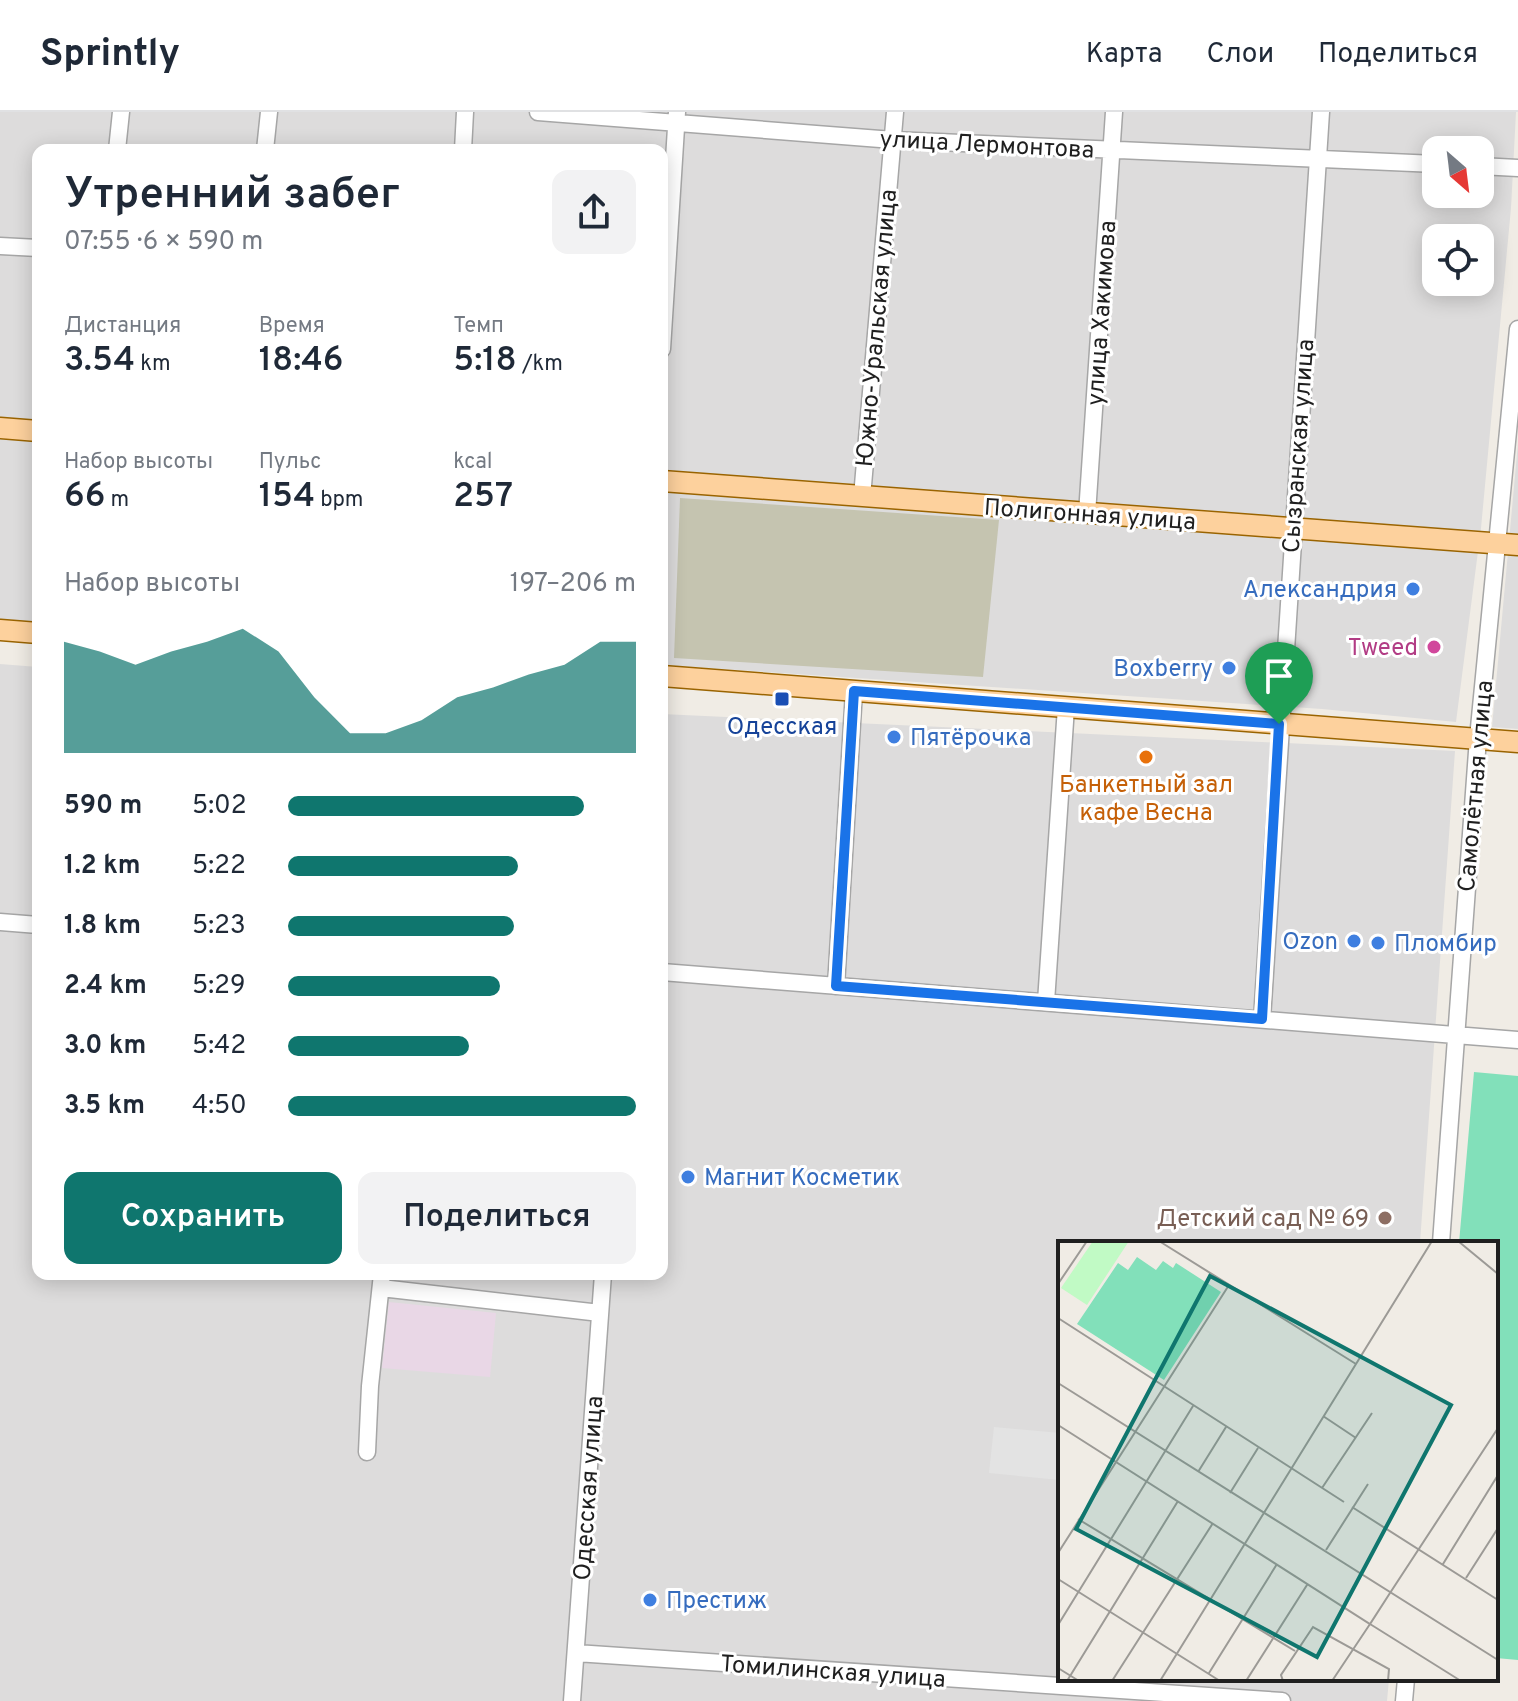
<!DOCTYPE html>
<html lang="ru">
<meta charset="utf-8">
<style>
:root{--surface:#fff;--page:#f2f2f3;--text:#1f2937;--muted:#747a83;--line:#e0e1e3;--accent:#0f766e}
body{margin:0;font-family:Overpass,sans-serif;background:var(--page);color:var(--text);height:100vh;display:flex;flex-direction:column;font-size:30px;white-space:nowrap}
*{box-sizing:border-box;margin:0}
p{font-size:26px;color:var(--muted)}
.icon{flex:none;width:44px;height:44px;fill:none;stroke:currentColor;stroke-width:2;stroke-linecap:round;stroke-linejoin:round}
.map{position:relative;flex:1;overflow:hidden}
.drawer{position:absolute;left:32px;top:32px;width:636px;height:1136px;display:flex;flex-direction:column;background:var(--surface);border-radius:16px;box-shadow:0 4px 20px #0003}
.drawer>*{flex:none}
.needle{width:52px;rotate:152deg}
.tools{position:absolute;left:1422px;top:24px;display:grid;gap:16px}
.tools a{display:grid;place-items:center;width:72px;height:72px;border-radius:16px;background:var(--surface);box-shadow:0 4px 20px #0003;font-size:40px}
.pin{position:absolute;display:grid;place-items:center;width:68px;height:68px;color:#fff;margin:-82px -34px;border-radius:50% 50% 50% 0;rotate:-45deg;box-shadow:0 0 8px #0007}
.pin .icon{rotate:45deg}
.round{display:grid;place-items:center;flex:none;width:84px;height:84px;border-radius:16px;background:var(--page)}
.overview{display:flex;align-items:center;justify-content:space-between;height:136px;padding:0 32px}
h1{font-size:44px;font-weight:600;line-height:60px}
.stats{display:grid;grid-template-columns:repeat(3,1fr);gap:12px;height:136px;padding:8px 32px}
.stats div{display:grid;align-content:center}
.stats b{font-size:34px;font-weight:600}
.stats small{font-size:22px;font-weight:400}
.stats p{font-size:22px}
.chart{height:224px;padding:16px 32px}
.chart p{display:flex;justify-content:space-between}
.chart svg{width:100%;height:144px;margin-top:8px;fill:var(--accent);opacity:.7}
.primary-button{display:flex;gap:16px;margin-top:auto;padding:16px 32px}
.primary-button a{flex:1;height:92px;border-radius:16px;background:var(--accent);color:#fff;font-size:32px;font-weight:600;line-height:92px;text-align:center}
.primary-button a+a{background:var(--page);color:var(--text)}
ul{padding:0 32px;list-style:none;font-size:26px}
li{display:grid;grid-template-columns:128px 96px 1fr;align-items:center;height:60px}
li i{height:20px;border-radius:10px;background:var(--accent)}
header{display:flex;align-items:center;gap:48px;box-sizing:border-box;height:112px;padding:0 40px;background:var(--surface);border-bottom:2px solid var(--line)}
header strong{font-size:38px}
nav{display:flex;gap:44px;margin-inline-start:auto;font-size:28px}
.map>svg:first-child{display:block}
.residential{fill:#dddcdc;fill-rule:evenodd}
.industrial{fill:#e9d7e6}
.construction{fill:#c5c4b0}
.pitch{fill:#82e0ba}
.parking{fill:#e3e3e3}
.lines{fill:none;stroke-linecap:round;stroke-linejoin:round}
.minor-casing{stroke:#a6a6a6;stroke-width:19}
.major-casing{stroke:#9a6400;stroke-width:23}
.minor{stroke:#fff;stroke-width:16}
.major{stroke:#fdd19d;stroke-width:20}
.route-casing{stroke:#fff;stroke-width:16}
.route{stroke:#1a73e8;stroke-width:10}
.shop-dot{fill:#3f7fe0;stroke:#fff;stroke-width:3}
.hotel-dot{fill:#d1479c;stroke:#fff;stroke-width:3}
.transit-dot{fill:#1a4fb4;stroke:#fff;stroke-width:3}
.food-dot{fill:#e8710a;stroke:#fff;stroke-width:3}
.education-dot{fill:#8d6e63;stroke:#fff;stroke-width:3}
.labels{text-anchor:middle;stroke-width:6;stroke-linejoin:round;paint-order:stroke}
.street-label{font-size:24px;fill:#1f1f1f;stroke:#fff}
.shop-label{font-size:24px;fill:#366cbe;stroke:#fff;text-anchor:start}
.hotel-label{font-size:24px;fill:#b23c85;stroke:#fff;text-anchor:end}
.transit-label{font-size:24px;fill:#164399;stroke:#fff}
.food-label{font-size:24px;fill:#c56008;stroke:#fff}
.education-label{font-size:24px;fill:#785e54;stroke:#fff;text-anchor:end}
.inset-road{fill:none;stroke:#9c9a96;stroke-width:2}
.view{fill:#0f766e;fill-opacity:0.15;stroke:#0f766e;stroke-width:4}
.inset-edge{fill:none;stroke:#1f1f1f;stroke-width:4}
</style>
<header>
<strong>Sprintly</strong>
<nav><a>Карта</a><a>Слои</a><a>Поделиться</a></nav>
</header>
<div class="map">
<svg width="1518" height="1589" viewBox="0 0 1518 1589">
<rect width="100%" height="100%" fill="#f0ece5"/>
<path class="residential" d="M0 0H1516L1511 96 1481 416 1456 610 1322 597 662 553V38H38V510L0 507ZM1436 38H1480V82H1436ZM1436 126H1480V170H1436Z
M1518 331V617L1492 615Z
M0 552 38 555V1162H662V602L1455 639 1420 1131H1060V1567H1389L1387 1589H0Z"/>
<path class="industrial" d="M389 1190 496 1201 490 1265 382 1256Z"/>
<path class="construction" d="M680 386 999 408 983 565 674 546Z"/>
<path class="pitch" d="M1474 960 1518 964V1548L1496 1546V1131H1459Z"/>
<path class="parking" d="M994 1315 1060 1321V1368L989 1361Z"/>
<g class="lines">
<g class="minor-casing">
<path id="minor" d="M538 0 893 28 1436 52
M117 38 121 0
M265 38 269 0
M463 38 465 0
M1480 54 1518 56
M0 134 38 136
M662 237 677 0
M862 385 895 0
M1087 402 1114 0
M0 810 38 813
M662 860 1518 928
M836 874 854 579
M1046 890 1066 595
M1262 907 1321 0
M1441 1131 1478 626 1518 217
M381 1176 600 1201
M367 1340 370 1274 382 1162
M576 1541 1282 1589
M572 1589 603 1162
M1404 1589 1406 1567"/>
</g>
<g class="major-casing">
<path id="major" d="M0 316 38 319
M662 369 1518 433
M0 518 38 521
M662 564 1518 630"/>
</g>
<use href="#minor" class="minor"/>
<use href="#major" class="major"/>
</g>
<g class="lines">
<g class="route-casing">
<path id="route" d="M854 579 1279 612 1262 907 836 874Z"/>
</g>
<use href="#route" class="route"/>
</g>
<g class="shop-dot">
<circle cx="1413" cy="477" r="8"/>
<circle cx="1229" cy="556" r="8"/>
<circle cx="894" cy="625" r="8"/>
<circle cx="1354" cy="829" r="8"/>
<circle cx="1378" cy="831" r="8"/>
<circle cx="688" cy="1065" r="8"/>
<circle cx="650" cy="1488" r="8"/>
</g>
<circle class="hotel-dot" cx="1434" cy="535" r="8"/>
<rect class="transit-dot" x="774" y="579" width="16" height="16" rx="4"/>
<circle class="food-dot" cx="1146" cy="645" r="8"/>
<circle class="education-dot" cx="1385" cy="1106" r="8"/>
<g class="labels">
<g class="street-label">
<text transform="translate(987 32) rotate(3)" y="8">улица Лермонтова</text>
<text transform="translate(1101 201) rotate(-86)" y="8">улица Хакимова</text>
<text transform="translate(876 216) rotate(-85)" y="8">Южно-Уральская улица</text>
<text transform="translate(1298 334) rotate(-86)" y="8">Сызранская улица</text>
<text transform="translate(1090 402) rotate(4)" y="8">Полигонная улица</text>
<text transform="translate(1475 674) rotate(-85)" y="8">Самолётная улица</text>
<text transform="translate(588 1376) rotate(-86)" y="8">Одесская улица</text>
<text transform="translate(833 1559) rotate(4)" y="8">Томилинская улица</text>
</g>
<g class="shop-label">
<text x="1397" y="485" text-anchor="end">Александрия</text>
<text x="1213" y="564" text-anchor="end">Boxberry</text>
<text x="910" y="633">Пятёрочка</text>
<text x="1338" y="837" text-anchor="end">Ozon</text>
<text x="1394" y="839">Пломбир</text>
<text x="704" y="1073">Магнит Косметик</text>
<text x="666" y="1496">Престиж</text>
</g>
<g class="hotel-label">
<text x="1418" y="543">Tweed</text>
</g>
<g class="transit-label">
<text x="782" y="622">Одесская</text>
</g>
<g class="food-label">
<text x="1146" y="680">Банкетный зал<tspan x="1146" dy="28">кафе Весна</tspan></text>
</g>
<g class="education-label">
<text x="1369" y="1114">Детский сад № 69</text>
</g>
</g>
<g transform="translate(1058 1129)">
<rect width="440" height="440" fill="#f0ece5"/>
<path d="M35 0H71L29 64 3 47Z" fill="#c1fac5"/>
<path d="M79 16 98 29 105 20 115 27 118 22 163 51 106 139 19 83 60 22 70 29Z" fill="#82e0ba"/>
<path class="inset-road" d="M101 0 298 123M400 0 440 33M0 43 29 0M0 77 286 261M0 142 440 419M265 175 298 197M0 184 312 383 332 352M140 231 168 186M264 247 314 172M172 252 200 207M294 266 440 359M20 278 237 410M268 309 310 243M0 312 171 44M385 323 440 234M408 337 440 287M0 338 162 440M332 352 440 187M0 384 135 165M0 427 21 440M151 432 219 323M9 440 120 260M54 440 155 282M102 440 374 0M188 440 249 344M225 440 223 434 255 386 331 428 330 440M274 440 312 383 403 440"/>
<path class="view" d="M152 35 393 164 259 416 18 288Z"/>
<rect width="440" height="440" class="inset-edge"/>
</g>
</svg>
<div class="tools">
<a><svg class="needle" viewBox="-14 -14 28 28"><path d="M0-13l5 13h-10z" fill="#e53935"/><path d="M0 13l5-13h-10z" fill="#747a83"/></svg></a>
<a><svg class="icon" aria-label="locate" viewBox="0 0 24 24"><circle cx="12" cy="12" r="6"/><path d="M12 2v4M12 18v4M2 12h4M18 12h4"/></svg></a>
</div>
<div class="pin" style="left:1279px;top:612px;background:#1e9e55"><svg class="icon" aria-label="arrive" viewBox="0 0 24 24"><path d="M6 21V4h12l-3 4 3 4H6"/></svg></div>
<section class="drawer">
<div class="overview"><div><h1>Утренний забег</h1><p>07:55 · 6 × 590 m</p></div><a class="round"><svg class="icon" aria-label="share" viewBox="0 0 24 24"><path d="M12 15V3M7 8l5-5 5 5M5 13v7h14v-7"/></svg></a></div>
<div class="stats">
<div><p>Дистанция</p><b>3.54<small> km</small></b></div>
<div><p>Время</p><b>18:46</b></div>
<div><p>Темп</p><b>5:18<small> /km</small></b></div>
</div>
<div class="stats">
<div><p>Набор высоты</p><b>66<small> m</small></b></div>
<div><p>Пульс</p><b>154<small> bpm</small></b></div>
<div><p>kcal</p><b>257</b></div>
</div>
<div class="chart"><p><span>Набор высоты</span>197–206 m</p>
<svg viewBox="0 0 160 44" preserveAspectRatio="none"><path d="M0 44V10L10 13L20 17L30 13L40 10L50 6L60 13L70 27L80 38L90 38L100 34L110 27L120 24L130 20L140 17L150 10L160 10V44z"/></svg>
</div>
<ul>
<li><b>590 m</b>5:02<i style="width:85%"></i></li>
<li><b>1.2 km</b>5:22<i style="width:66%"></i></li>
<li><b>1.8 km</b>5:23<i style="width:65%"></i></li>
<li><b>2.4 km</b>5:29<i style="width:61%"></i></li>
<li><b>3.0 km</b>5:42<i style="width:52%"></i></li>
<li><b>3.5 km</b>4:50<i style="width:100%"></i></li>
</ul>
<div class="primary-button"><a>Сохранить</a><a>Поделиться</a></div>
</section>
</div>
